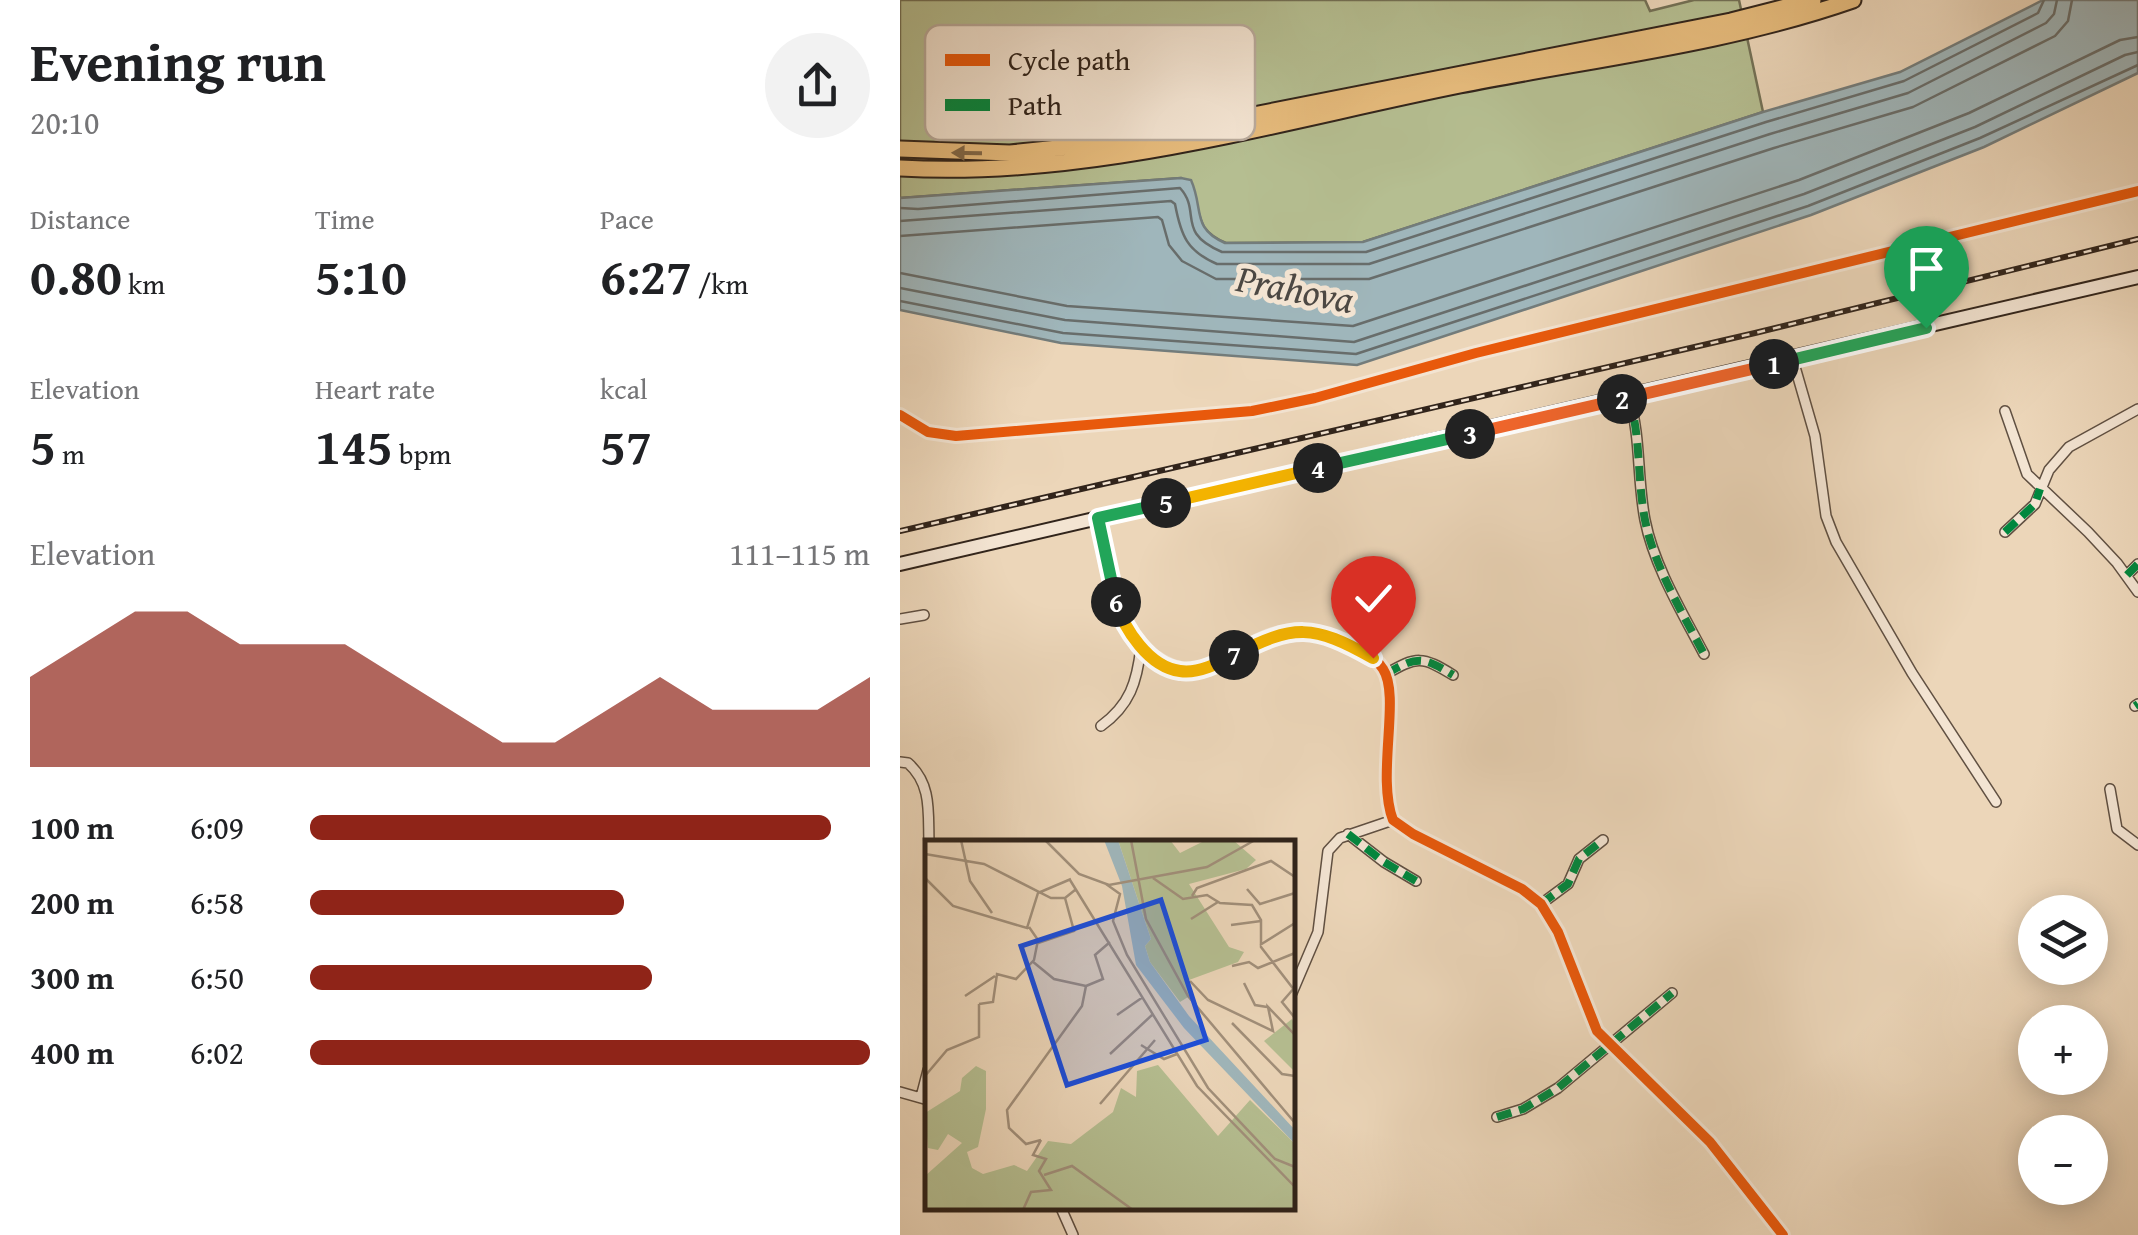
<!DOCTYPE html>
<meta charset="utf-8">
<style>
:root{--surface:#fff;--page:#f2f2f2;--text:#202124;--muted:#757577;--accent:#8f2418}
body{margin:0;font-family:"Gentium Book Plus",serif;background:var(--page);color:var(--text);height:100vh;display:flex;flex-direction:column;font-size:38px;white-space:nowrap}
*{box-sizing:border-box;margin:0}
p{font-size:32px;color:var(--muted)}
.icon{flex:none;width:55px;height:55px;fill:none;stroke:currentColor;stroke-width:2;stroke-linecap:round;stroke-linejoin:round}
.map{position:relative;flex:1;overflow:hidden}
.sheet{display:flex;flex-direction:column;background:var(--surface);width:900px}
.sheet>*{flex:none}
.buttons{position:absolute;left:1118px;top:895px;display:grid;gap:20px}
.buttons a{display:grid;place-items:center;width:90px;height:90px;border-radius:50%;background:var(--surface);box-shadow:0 5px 25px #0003;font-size:50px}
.pin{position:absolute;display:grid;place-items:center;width:85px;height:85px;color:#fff;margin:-102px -42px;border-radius:50% 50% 50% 0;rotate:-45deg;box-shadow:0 0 10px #0007}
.pin .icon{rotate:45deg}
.km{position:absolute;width:50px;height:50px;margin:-25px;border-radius:50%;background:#222;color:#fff;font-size:28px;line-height:50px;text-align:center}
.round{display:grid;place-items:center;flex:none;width:105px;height:105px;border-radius:52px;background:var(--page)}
.headline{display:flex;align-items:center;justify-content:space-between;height:170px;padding:0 30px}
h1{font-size:55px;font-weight:600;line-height:75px}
.figures{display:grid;grid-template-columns:repeat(3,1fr);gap:15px;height:170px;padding:10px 30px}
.figures div{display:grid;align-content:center}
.figures b{font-size:50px;font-weight:600}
.figures small{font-size:28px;font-weight:400}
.figures p{font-size:28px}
.chart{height:280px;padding:20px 30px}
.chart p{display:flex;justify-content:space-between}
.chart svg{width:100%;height:180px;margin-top:10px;fill:var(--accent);opacity:.7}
ul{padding:0 30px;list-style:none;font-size:32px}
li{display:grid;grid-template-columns:160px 120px 1fr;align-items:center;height:75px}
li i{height:25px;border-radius:12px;background:var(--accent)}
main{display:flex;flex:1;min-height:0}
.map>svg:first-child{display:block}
.green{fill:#b5be91;stroke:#737156;stroke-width:2.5}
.water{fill:#9fb6bb;stroke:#737c7b;stroke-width:2.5}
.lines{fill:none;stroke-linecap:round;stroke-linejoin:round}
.shore{stroke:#686d6b;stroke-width:2.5}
.minor-casing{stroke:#605042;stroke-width:12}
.secondary-casing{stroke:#31241b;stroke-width:16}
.trunk-casing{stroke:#31241b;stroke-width:19}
.minor{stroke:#f3e4d2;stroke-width:9}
.secondary{stroke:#f3e4d2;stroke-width:12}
.trunk{stroke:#e6bb7c;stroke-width:15}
.rail-casing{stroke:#31241b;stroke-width:6}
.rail{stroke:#f3e4d2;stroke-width:2.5;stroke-dasharray:8;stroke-linecap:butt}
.quiet{stroke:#00873e;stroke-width:8;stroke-dasharray:15 8;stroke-linecap:butt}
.cycleway-casing{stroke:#f3e4d2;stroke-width:16}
.cycleway{stroke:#e8590c;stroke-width:10}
.oneway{fill:#826847}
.split-1-casing{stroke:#fff;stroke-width:20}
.split-2-casing{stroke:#fff;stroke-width:20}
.split-3-casing{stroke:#fff;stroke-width:20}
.split-4-casing{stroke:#fff;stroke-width:20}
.split-5-casing{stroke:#fff;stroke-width:20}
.split-6-casing{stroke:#fff;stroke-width:20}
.split-7-casing{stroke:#fff;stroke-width:20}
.split-8-casing{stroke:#fff;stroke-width:20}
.split-1{stroke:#22a559;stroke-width:12}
.split-2{stroke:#f0652b;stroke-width:12}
.split-3{stroke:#f0652b;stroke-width:12}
.split-4{stroke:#22a559;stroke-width:12}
.split-5{stroke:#f5b400;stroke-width:12}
.split-6{stroke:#22a559;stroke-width:12}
.split-7{stroke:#f5b400;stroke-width:12}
.split-8{stroke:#f5b400;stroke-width:12}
.labels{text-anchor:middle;stroke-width:10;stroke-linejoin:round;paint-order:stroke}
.water-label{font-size:38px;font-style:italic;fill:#4c4843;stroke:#f3e4d2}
.inset-road{fill:none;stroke:#a18f7a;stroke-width:2.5}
.view{fill:#1d4ed8;fill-opacity:0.15;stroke:#1d4ed8;stroke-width:5}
.inset-edge{fill:none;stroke:#31241b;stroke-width:5}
.key{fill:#f3e4d2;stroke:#b9aa9b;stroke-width:2.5}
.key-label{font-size:28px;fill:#31241b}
</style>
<main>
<section class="sheet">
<div class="headline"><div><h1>Evening run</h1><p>20:10</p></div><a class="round"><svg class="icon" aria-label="share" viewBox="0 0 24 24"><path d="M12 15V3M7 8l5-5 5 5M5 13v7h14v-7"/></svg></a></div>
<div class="figures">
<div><p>Distance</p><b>0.80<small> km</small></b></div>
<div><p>Time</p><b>5:10</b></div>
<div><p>Pace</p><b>6:27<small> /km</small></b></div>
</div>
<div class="figures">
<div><p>Elevation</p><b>5<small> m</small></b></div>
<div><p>Heart rate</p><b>145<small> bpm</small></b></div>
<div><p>kcal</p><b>57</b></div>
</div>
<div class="chart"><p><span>Elevation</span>111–115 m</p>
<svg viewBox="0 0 160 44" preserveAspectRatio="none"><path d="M0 44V22L10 14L20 6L30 6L40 14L50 14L60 14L70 22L80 30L90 38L100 38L110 30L120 22L130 30L140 30L150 30L160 22V44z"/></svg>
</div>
<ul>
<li><b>100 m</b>6:09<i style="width:93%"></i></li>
<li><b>200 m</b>6:58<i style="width:56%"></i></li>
<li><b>300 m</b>6:50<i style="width:61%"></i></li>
<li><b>400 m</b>6:02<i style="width:100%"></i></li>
</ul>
</section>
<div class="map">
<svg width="1238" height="1235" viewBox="0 0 1238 1235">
<rect width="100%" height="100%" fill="#ecd6b9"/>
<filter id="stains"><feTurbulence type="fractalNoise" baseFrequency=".002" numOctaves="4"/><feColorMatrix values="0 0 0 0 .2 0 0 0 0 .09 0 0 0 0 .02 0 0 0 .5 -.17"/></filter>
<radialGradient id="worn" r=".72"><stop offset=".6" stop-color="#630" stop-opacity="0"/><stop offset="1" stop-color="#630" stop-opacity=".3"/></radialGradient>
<path class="green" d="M0 0H745L750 11 794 0H839L863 112 463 242 326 243C285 225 310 205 281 178L0 198Z"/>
<path class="water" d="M1143 0H1238V73L1084 147 911 215 457 365 161 343 0 310V198L281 178 291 180C304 209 291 228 325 243L463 242 863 112 1000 72Z"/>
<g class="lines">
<path class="shore" d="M0 208 18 209 280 188C302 212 275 232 322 252H466L866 122 1004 81 1138 13 1144 0
M0 221 271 201 275 204C281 236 287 251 317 264H469L870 134 1008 93 1146 23 1154 14 1157 0
M0 236 258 217 262 220 269 245 282 261 316 279H469L874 148 1013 107 1155 36 1168 21 1172 0
M0 273 167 306 453 326 899 180 1069 113 1220 40 1238 37
M0 288 165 320 454 342 904 194 1075 127 1225 55 1238 52
M0 301 163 333 456 354 908 206 1080 138 1238 65"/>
<g class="minor-casing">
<path id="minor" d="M893 360 915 436 926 516 936 542 1012 673 1096 802
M729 398C741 436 737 479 745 520 754 566 782 612 804 654
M1105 411 1127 474 1188 532 1217 563 1238 592
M0 415 28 432 56 436 352 411 415 398 576 353 1238 191
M197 518C205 552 209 590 223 622 229 637 240 647 253 656 310 697 334 639 386 632 404 629 421 635 438 641 454 647 474 654 483 669 501 696 476 776 493 820L513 834 622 889 641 904 658 932 697 1031 810 1142 883 1235
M1105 532 1135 504 1149 470 1169 447 1238 409
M1227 575 1238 564
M0 619 24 615
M486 674C517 656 522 656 553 675
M1235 706 1238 704
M201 726C230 705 237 682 241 647
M0 762 8 763C32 784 28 813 29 842
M1210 789 1217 829 1238 845
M448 834 484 862 516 881
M641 904 668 884 679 859 703 840
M392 993 418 932 428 851 440 838 493 820
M0 1092 28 1100
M21 1097 28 1070
M597 1117 623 1109 658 1088 772 993
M161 1208 173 1235"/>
</g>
<g class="secondary-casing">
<path id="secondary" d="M0 564 1238 277"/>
</g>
<g class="trunk-casing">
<path id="trunk" d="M0 149 110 153 216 142 831 21 913 0
M0 168C189 179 376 122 560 85 691 59 827 44 953 0"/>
</g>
<use href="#minor" class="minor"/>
<use href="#secondary" class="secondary"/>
<use href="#trunk" class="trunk"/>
<g class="rail-casing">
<path id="rail" d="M0 531 855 333 1238 239"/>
</g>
<use href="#rail" class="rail"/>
<path class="quiet" d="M729 398C741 436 737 479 745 520 754 566 782 612 804 654
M1105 532 1135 504 1140 489
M1227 575 1238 564
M486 674C517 656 522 656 553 675
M1235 706 1238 704
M448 834 484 862 516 881
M641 904 668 884 679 859 703 840
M597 1117 623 1109 658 1088 772 993"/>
<g class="cycleway-casing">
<path id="cycleway" d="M0 415 28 432 56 436 352 411 415 398 576 353 1238 191
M197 518C205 552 209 590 223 622 229 637 240 647 253 656 310 697 334 639 386 632 404 629 421 635 438 641 454 647 474 654 483 669 501 696 476 776 493 820L513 834 622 889 641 904 658 932 697 1031 810 1142 883 1235"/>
</g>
<use href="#cycleway" class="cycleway"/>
</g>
<defs><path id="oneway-solid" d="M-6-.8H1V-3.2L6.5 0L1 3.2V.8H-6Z" transform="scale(2.5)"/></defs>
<use class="oneway" href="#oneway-solid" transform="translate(67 153) rotate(-179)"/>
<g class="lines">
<g class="split-1-casing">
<path id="split-1" d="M874 364 1026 328"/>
</g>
<g class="split-2-casing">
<path id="split-2" d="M722 399 874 364"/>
</g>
<g class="split-3-casing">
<path id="split-3" d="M570 434 722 399"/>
</g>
<g class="split-4-casing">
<path id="split-4" d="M418 468 570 434"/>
</g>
<g class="split-5-casing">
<path id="split-5" d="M266 503 418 468"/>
</g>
<g class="split-6-casing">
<path id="split-6" d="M216 602 198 518 266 503"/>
</g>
<g class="split-7-casing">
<path id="split-7" d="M216 602C224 629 249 667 280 671 298 674 319 663 334 655"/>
</g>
<g class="split-8-casing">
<path id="split-8" d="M334 655C394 624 413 624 473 658"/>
</g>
<use href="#split-1" class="split-1"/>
<use href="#split-2" class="split-2"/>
<use href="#split-3" class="split-3"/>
<use href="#split-4" class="split-4"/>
<use href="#split-5" class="split-5"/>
<use href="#split-6" class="split-6"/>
<use href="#split-7" class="split-7"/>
<use href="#split-8" class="split-8"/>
</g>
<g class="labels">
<g class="water-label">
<text transform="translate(395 289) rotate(11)" y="13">Prahova</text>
</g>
</g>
<g transform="translate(25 840)">
<rect width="370" height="370" fill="#ecd6b9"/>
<path d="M193 0H245L255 13 281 0H308L331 20 321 29 264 44 304 107 319 112 313 122 264 140 268 154 255 162 225 122 220 106 226 99ZM367 179 370 185V232L339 201ZM233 225 293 296 325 260 364 298 370 304V370H0V336L37 303 23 294 13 310 3 308 0 273 35 251 37 238 51 226 61 231V269L53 307 42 312 47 328 58 334 89 325 102 331 123 301 146 304 188 272 196 248 211 257 212 231Z" fill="#b5be91"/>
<path d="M179 0H193L226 99 220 106 225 122 264 176 370 290V304L259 188 211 125 197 46Z" fill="#9fb6bb"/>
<path class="inset-road" d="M36 0 45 41 67 73M120 0 154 34 184 45 282 27 330 0M206 0 221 79 263 156 370 283M0 14 59 24 126 58H140L150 50M0 38 28 66 102 88 113 53 146 39M228 38 258 59 282 55 295 63 327 65 336 80V107L370 151M145 40 272 246 370 347M181 44 195 54 188 81 202 115 283 248 350 319 370 327M322 49 335 64 370 53M267 56 272 48 346 21 370 37M266 79 293 62M306 85 336 81M113 103 149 91 140 58M335 105 370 83M107 121 129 139 161 146M307 126 324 122 333 128 370 113M265 141 283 160 348 191 343 167 370 195M319 143 330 165 342 167M370 147 357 162 370 178M40 156 70 136M54 164 68 162 72 134 91 139 109 120 113 100 104 87M192 175 218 157M307 183 357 234 370 236M216 205 239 219 252 214M185 214 227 175M0 236 22 210 54 197V164M175 264 230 200M116 300 101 304 84 288 82 270 157 166 161 146 178 139 170 115 185 102M119 335 147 326 208 370M98 370 106 352 126 350 114 331 121 319 108 315 116 300"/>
<path class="view" d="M236 60 281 200 142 245 96 106Z"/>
<rect width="370" height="370" class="inset-edge"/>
</g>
<rect x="25" y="25" width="330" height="115" rx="15" class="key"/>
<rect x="45" y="54" width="45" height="12" fill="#e8590c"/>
<rect x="45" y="99" width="45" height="12" fill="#00873e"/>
<g class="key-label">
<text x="108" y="70">Cycle path</text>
<text x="108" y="115">Path</text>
</g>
<rect width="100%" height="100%" filter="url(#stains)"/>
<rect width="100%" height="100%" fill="url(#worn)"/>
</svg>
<div class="buttons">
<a><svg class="icon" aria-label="layers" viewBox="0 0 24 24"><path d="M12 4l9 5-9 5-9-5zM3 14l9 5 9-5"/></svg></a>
<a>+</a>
<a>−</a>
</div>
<div class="pin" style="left:1026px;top:328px;background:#1e9e55"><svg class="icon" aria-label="arrive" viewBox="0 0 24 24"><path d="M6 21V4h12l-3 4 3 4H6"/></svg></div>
<div class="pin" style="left:473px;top:658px;background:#d93025"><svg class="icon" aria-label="check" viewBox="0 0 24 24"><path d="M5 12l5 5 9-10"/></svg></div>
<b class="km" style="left:874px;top:364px">1</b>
<b class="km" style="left:722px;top:399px">2</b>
<b class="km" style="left:570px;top:434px">3</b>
<b class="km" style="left:418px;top:468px">4</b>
<b class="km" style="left:266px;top:503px">5</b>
<b class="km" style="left:216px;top:602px">6</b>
<b class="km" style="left:334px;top:655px">7</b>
</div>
</main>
